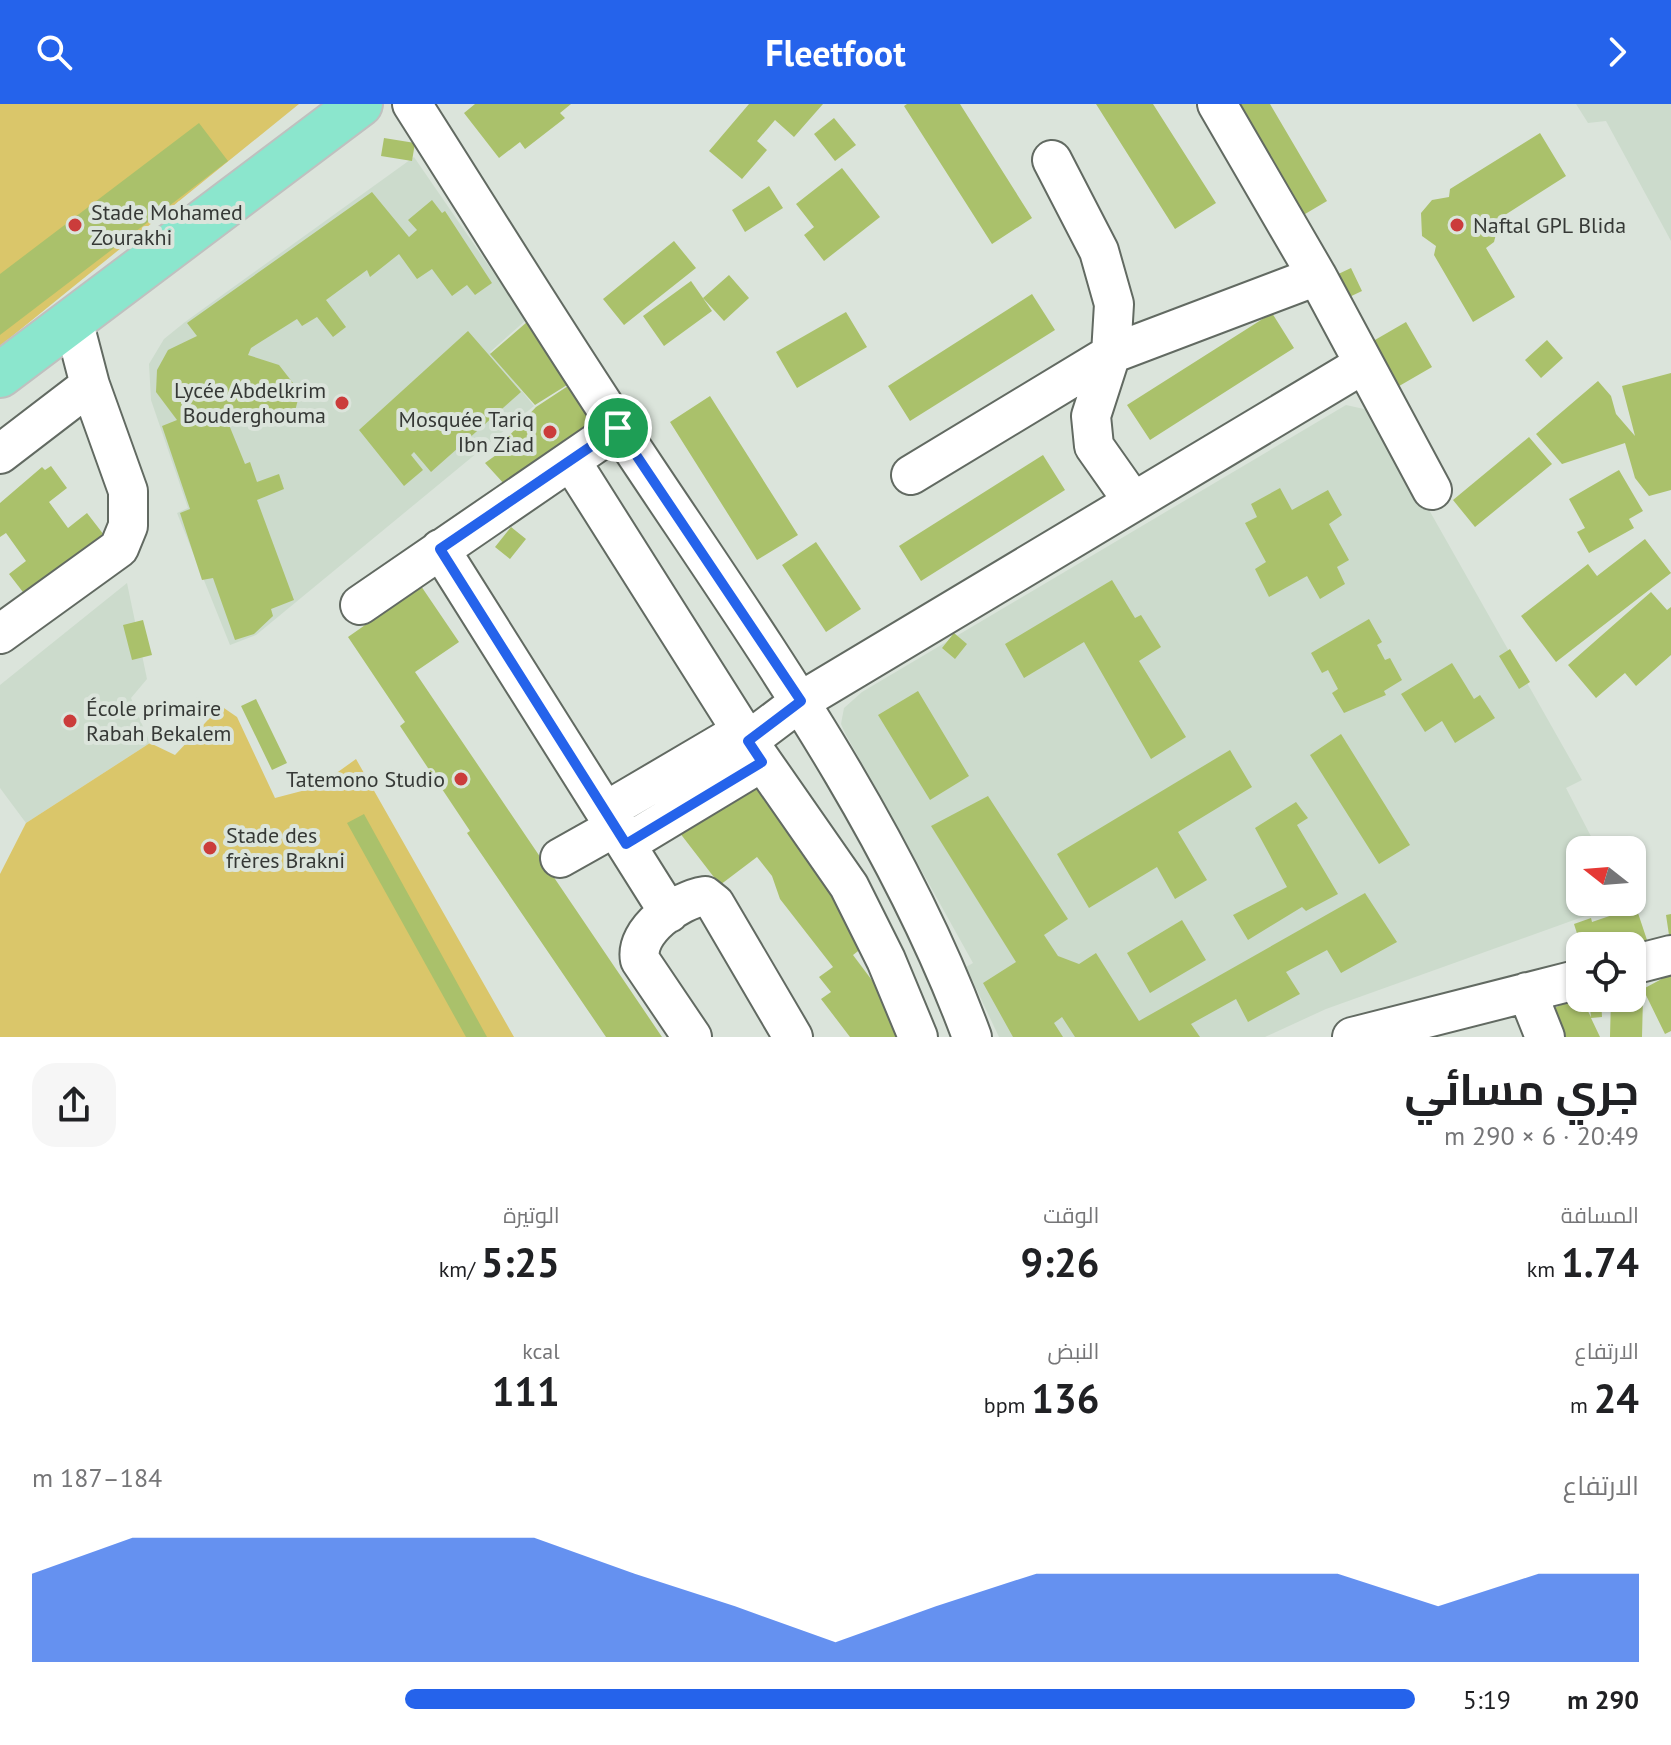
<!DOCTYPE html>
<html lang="ar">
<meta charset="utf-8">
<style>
:root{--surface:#fff;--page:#f6f6f6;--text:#202124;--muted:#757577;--accent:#2563eb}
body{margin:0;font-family:"PT Sans",Cairo,sans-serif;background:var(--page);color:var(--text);direction:rtl;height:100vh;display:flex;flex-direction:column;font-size:30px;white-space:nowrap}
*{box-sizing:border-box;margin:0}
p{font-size:26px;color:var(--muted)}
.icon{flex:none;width:44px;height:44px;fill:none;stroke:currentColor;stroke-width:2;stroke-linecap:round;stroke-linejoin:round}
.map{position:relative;height:933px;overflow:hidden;direction:ltr}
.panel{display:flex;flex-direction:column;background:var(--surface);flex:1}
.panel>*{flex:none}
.needle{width:52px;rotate:287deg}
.tools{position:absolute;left:1566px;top:732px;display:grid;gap:16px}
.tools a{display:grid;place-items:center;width:80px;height:80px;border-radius:16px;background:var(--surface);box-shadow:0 2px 6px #0004;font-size:40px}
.pin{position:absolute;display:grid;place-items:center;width:68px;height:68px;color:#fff;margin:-34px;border:4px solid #fff;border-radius:50%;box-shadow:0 2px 8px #0007}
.round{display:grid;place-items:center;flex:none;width:84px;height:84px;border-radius:24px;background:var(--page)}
.headline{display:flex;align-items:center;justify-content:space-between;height:136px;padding:0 32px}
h1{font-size:44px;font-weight:700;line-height:60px}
.metrics{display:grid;grid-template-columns:repeat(3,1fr);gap:12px;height:136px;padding:8px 32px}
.metrics div{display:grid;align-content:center}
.metrics b{font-size:40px;font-weight:700}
.metrics small{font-size:22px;font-weight:400}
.metrics p{font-size:22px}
.chart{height:224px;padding:16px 32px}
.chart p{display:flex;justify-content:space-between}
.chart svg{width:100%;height:144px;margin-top:8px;fill:var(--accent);opacity:.7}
ul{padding:0 32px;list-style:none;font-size:26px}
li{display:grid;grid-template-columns:128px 96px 1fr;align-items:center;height:60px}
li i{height:20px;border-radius:10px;background:var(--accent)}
header{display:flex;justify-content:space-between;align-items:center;height:104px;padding:0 32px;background:var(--accent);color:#fff;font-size:36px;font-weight:700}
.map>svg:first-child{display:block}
.built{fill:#ccdbcc}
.green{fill:#dac66a}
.building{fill:#aac16b}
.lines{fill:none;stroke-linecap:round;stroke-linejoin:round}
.minor-casing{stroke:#626a62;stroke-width:42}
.major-casing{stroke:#bfc0bf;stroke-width:48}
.minor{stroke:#fff;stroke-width:38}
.major{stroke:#8be6cd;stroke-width:44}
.route-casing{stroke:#fff;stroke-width:16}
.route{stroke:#2563eb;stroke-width:10}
.poi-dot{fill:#cb3c3b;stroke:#dbe4db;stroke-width:3}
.labels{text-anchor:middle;stroke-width:8;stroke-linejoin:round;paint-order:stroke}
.poi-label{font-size:22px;fill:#363936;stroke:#dbe4db;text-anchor:start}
</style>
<header><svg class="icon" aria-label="forward" viewBox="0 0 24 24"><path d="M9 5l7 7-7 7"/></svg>Fleetfoot<svg class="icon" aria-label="search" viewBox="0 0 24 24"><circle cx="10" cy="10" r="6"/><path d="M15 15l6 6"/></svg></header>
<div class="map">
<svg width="1671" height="933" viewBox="0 0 1671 933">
<rect width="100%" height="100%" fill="#dbe4db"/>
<path class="built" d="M1576 0H1671V137L1606 17 1588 19Z
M414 53 526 216 490 248 534 302 256 531 230 541 177 409 188 404 151 296 149 260 164 235 185 218Z
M1346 301 1373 307 1582 676 1566 684 1598 746H1580V798H1624L1326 905 1265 933H999L966 863 973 859 845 629 841 620 844 604 862 588Z
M127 479 147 575 131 594 150 639 26 719 0 684V581Z"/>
<path class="green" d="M0 0H299L0 242Z
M221 602 237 613 275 694 317 683 356 655 514 933H0V770L26 719 150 639 175 651Z"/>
<path class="building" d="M475 0H571L560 9 565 14 525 45 520 38 499 54 464 9Z
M749 0H823L794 33 775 16 757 37 767 46 742 75 709 47Z
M907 0H960L1032 114 992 140 904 2Z
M1096 0H1153L1216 99 1175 125Z
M1233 0H1270L1327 97 1300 113Z
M834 14 856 41 835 57 814 30Z
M199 19 228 57 0 231V170Z
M1540 29 1566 72 1494 118 1497 126 1494 138 1486 144 1515 193 1473 218 1434 151 1436 142 1422 132 1421 109 1432 96 1449 93 1450 85Z
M384 34 415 39 412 57 381 52Z
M842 64 880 113 824 157 804 131 814 123 796 100Z
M769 82 783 104 745 128 732 106Z
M372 88 409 133 417 126 408 116 432 96 442 109 445 107 492 179 475 191 467 181 452 192 432 165 417 175 399 150 370 173 367 166 326 196 346 223 333 233 317 213 302 222 297 215 251 244 248 251 279 261 300 288 295 307 262 318 230 307 227 316 245 360 250 358 257 378 279 370 284 385 257 396 294 496 271 505 273 512 254 530 235 536 213 474 202 476 180 409 190 405 162 322 177 316 156 288 157 266 168 246 197 232 187 219Z
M674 137 696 164 624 221 603 195Z
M1351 164 1362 187 1343 196 1332 173Z
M729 171 749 194 724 217 703 194Z
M691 177 712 207 664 242 643 212Z
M1032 190 1055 226 910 317 888 282Z
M846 208 867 243 797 284 776 248Z
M1272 209 1294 244 1150 336 1127 301Z
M527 218 567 281 535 301 490 250Z
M1406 218 1432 263 1394 285 1368 240Z
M468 227 521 288 431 368 414 348 411 351 423 366 404 382 359 326Z
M1547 236 1563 254 1541 274 1525 256Z
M1671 269V386L1649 392 1635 374 1625 339 1562 360 1536 330 1598 277 1611 292 1616 310 1635 332 1622 282Z
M568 282 594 322 506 382 485 359 503 346 508 333 536 303Z
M710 292 798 431 757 456 670 318Z
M1529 333 1552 360 1475 423 1453 396Z
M1043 351 1065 386 921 477 899 442Z
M51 362 67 384 49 398 68 424 87 409 104 431 99 434 101 438 26 492 9 470 26 457 6 429 0 433V399L42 363 45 366Z
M1619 366 1643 407 1629 415 1634 424 1589 449 1577 428 1585 424 1569 395Z
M1280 384 1292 406 1328 386 1342 411 1329 420 1349 456 1337 463 1345 480 1320 495 1307 472 1269 493 1255 465 1266 458 1245 419 1257 413 1251 400Z
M511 423 526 435 510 455 495 443Z
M1645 435 1671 469 1556 558 1521 512 1588 460 1597 472Z
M816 438 861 505 826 528 782 461Z
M1112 476 1135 514 1141 511 1161 543 1139 557 1186 633 1151 655 1084 538 1024 574 1005 540Z
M421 482 459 538 415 568 662 933H606L467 729 470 727 400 622 405 618 348 533Z
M1651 488 1667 506 1671 503V551L1636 582 1625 569 1596 594 1568 561Z
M1369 515 1382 538 1377 541 1385 556 1390 554 1402 576 1384 587 1386 591 1344 609 1332 589 1338 585 1328 566 1322 569 1311 549Z
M143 516 152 551 132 556 123 521Z
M954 529 967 540 955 555 942 544Z
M1510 545 1530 578 1519 585 1499 552Z
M1452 559 1474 595 1480 591 1495 614 1455 639 1442 617 1425 628 1401 590Z
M918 587 969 672 930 696 878 611Z
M256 595 287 659 272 666 241 602Z
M1341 630 1410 741 1379 760 1310 651Z
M1230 646 1252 683 1178 728 1207 776 1175 795 1157 763 1089 804 1057 750Z
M752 678 845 798 862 844 853 851 895 907 905 933H850L821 895 831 888 819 873 833 863 780 795 772 772 757 753 720 781 676 724Z
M988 692 1068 815 1044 831 1058 852 1079 860 1096 849 1139 917 1365 789 1397 838 1341 869 1327 846 1286 868 1300 890 1248 918 1236 895 1191 920 1200 933H1075L1062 913 1054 919 1063 933H1013L983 879 1016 858 931 722Z
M1296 698 1308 714 1297 721 1338 790 1306 807 1302 803 1248 836 1233 811 1287 783 1255 724Z
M364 710 487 933H466L347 719Z
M1636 803 1651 848 1632 842H1581L1574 820 1591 814 1592 818Z
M1671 810V831H1669L1666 811Z
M1182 816 1206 856 1150 889 1127 849Z
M1671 870V927L1665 930 1643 885Z
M1580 892 1591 913 1589 896 1601 895 1602 913 1591 914 1600 933H1561L1548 907Z
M1611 894H1643L1642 933H1610Z"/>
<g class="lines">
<g class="minor-casing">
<path id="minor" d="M412 0C489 121 564 243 644 362 764 542 897 729 972 933
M1217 0 1317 172 1432 386
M1052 56 1099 147 1114 200 1111 250 1091 312 1094 342 1132 396
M0 350 90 281
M571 357 748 637 849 782 886 856 918 933
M911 371 1111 250 1317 172
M440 445 669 809
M360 501 618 324
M0 530 119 444 128 422V387L90 281 73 216
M748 637 801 597 1362 261
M606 707 742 627
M626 740 762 658
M560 754 617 722
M1632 861 1671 851
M1527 888 1545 933
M692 933 640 856C634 827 678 796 705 792L715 800 793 933
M1352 933 1580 875"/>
</g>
<g class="major-casing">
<path id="major" d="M0 271 360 0"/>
</g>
<use href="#minor" class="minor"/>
<use href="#major" class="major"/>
</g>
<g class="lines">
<g class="route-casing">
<path id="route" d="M618 324 801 597 748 637 762 658 626 740 440 445Z"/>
</g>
<use href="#route" class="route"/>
</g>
<g class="poi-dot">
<circle cx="75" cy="121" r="8"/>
<circle cx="1457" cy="121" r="8"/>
<circle cx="342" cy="299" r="8"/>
<circle cx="550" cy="328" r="8"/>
<circle cx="70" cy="617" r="8"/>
<circle cx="461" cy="675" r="8"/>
<circle cx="210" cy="744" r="8"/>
</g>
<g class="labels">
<g class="poi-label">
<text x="91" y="116">Stade Mohamed<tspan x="91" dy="25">Zourakhi</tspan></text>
<text x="1473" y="129">Naftal GPL Blida</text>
<text x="326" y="294" text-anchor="end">Lycée Abdelkrim<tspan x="326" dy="25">Bouderghouma</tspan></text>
<text x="534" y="323" text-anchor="end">Mosquée Tariq<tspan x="534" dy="25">Ibn Ziad</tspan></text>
<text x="86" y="612">École primaire<tspan x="86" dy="25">Rabah Bekalem</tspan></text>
<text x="445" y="683" text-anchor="end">Tatemono Studio</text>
<text x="226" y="739">Stade des<tspan x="226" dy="25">frères Brakni</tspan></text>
</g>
</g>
</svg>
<div class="tools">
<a><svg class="needle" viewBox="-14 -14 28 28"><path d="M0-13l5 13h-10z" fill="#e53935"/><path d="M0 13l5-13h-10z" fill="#757577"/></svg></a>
<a><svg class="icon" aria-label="locate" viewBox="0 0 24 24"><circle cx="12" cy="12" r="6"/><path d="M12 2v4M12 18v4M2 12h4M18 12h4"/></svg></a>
</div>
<div class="pin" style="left:618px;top:324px;background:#1e9e55"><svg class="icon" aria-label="arrive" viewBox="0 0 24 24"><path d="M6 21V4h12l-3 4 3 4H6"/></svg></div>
</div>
<section class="panel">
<div class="headline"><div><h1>جري مسائي</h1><p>20:49 · 6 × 290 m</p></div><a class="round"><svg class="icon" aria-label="share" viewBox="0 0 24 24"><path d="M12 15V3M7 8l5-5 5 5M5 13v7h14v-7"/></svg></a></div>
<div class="metrics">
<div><p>المسافة</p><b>1.74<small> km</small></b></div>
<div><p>الوقت</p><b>9:26</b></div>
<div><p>الوتيرة</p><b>5:25<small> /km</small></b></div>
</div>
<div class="metrics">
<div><p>الارتفاع</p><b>24<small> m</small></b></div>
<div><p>النبض</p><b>136<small> bpm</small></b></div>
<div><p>kcal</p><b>111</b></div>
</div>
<div class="chart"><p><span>الارتفاع</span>184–187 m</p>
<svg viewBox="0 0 160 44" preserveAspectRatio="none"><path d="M0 44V17L10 6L20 6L30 6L40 6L50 6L60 17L70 27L80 38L90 27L100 17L110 17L120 17L130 17L140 27L150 17L160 17V44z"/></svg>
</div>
<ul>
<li><b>290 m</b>5:19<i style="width:73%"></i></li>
</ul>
</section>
